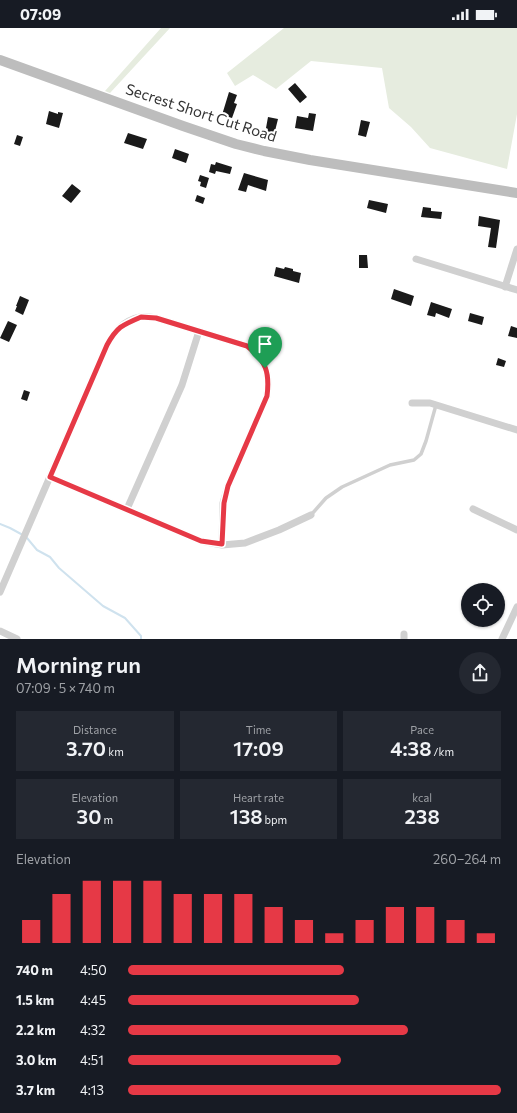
<!DOCTYPE html>
<meta charset="utf-8">
<style>
:root{--surface:#171b24;--page:#242831;--text:#f1f3f6;--muted:#9ea1a6;--accent:#e63946}
body{margin:0;font-family:Commissioner,sans-serif;background:var(--page);color:var(--text);height:100vh;display:flex;flex-direction:column;font-size:15px;white-space:nowrap}
*{box-sizing:border-box;margin:0}
p{font-size:13px;color:var(--muted)}
.icon{flex:none;width:22px;height:22px;fill:none;stroke:currentColor;stroke-width:2;stroke-linecap:round;stroke-linejoin:round}
.map{position:relative;height:611px;overflow:hidden}
.panel{display:flex;flex-direction:column;background:var(--surface);flex:1}
.panel>*{flex:none}
.controls{position:absolute;left:461px;top:555px;display:grid;gap:8px}
.controls a{display:grid;place-items:center;width:44px;height:44px;border-radius:50%;background:var(--surface);box-shadow:0 1px 3px #0004;font-size:20px}
.pin{position:absolute;display:grid;place-items:center;width:34px;height:34px;color:#fff;margin:-41px -17px;border-radius:50% 50% 50% 0;rotate:-45deg;box-shadow:0 0 4px #0007}
.pin .icon{rotate:45deg}
.round{display:grid;place-items:center;flex:none;width:42px;height:42px;border-radius:21px;background:var(--page)}
.overview{display:flex;align-items:center;justify-content:space-between;height:68px;padding:0 16px}
h1{font-size:22px;font-weight:600;line-height:30px}
.figures{display:grid;grid-template-columns:repeat(3,1fr);gap:6px;height:68px;padding:4px 16px}
.figures div{display:grid;align-content:center;border-radius:0px;background:var(--page);text-align:center}
.figures b{font-size:20px;font-weight:600}
.figures small{font-size:11px;font-weight:400}
.figures p{font-size:11px}
.chart{height:112px;padding:8px 16px}
.chart p{display:flex;justify-content:space-between}
.chart svg{width:100%;height:72px;margin-top:4px;stroke:var(--accent);stroke-width:6}
ul{padding:0 16px;list-style:none;font-size:13px}
li{display:grid;grid-template-columns:64px 48px 1fr;align-items:center;height:30px}
li i{height:10px;border-radius:5px;background:var(--accent)}
.status{display:flex;justify-content:space-between;align-items:center;height:28px;padding:0 20px;background:var(--surface);direction:ltr}
.status svg{height:11px;fill:currentColor}
.map>svg:first-child{display:block}
.green{fill:#e6ecdf}
.lines{fill:none;stroke-linecap:round;stroke-linejoin:round}
.stream{stroke:#cfe2ee;stroke-width:2}
.building{fill:#1a1a1a}
.service{stroke:#d0d0d0;stroke-width:3.5}
.minor{stroke:#d0d0d0;stroke-width:7}
.secondary{stroke:#bdbdbd;stroke-width:10}
.route-casing{stroke:#fff;stroke-width:8}
.route{stroke:#e63946;stroke-width:5}
.labels{text-anchor:middle;stroke-width:4;stroke-linejoin:round;paint-order:stroke}
.street-label{font-size:15px;fill:#333;stroke:#fff}
</style>
<div class="status"><b>07:09</b><svg viewBox="0 0 49 12"><path d="M0 12V9h3v3zM5 12V6h3v6zM10 12V3h3v9zM15 12V0h3v12zM26 1h20v11H26zM47 4h2v5h-2z"/></svg></div>
<div class="map">
<svg width="517" height="611" viewBox="0 0 517 611">
<rect width="100%" height="100%" fill="#fff"/>
<path class="green" d="M161 0H170L110 65 105 63Z
M284 0H517V86L507 141 430 120 411 99 389 80 382 40 311 33 276 61 253 47 235 58 227 45Z"/>
<g class="lines">
<path class="stream" d="M0 496 10 500 21 506
M27 510 37 522 50 529 59 540 103 578 125 590 141 608V611"/>
</g>
<path class="building" d="M295 55 307 69 300 75 288 61Z
M229 64 237 67 234 75 237 76 232 90 222 87Z
M49 83 58 86V84L63 85 59 100 46 96Z
M309 85 316 86 313 103 295 100 297 88 308 90Z
M268 89 278 91 274 107 266 106 268 101 266 100Z
M361 92 370 94 366 109 358 107Z
M128 105 147 111 143 121 124 115Z
M17 107 23 109 20 118 14 116Z
M175 121 189 126 186 135 172 130Z
M216 134 232 139 230 146 216 143 215 146 209 144 211 136 215 137Z
M244 145 268 152 266 163 248 157 246 164 238 162Z
M200 147 209 150 206 160 200 158 201 154 198 153Z
M72 156 81 163 71 175 62 168Z
M197 167 205 170 203 176 195 173Z
M369 172 388 176 386 185 367 180Z
M423 179 431 180V183L442 184 441 191 421 189Z
M479 188 500 192 496 220 488 219 491 200 478 198Z
M359 227H367L368 240H359Z
M276 239 284 241 285 239 293 241V243L301 245 299 255 274 248Z
M394 261 414 268 411 278 391 271Z
M20 268 29 272 23 287 15 283 17 278H16Z
M431 274 452 281 449 290 436 285 435 289 427 287Z
M470 285 484 289 482 297 468 293Z
M8 293 17 297 9 314 0 310Z
M511 298 517 300V310L508 308Z
M498 330 506 333 504 339 496 337Z
M24 362 30 364 27 373 21 371Z"/>
<g class="lines">
<path class="service" d="M311 487 326 470 342 459 390 437 414 432 421 426 426 413 436 377"/>
<path class="minor" d="M416 231 517 262
M505 259 517 221
M412 375H430L517 402
M50 449 201 513 222 517 245 515 279 502 311 487
M127 481 182 357 199 303
M473 481 517 502
M0 564 107 317C115 303 123 293 140 289 145 288 151 289 156 290L247 318C266 333 270 344 267 368L228 458 223 475 222 516
M0 603 17 611
M404 611V606
M502 611 517 579"/>
<path class="secondary" d="M0 32 183 98 236 116 264 123 310 132 517 165"/>
</g>
<g class="lines">
<g class="route-casing">
<path id="route" d="M141 289 156 290 247 318C266 333 270 344 267 368L228 458 224 475 222 516 201 513 50 449 107 317C117 299 122 297 141 289Z"/>
</g>
<use href="#route" class="route"/>
</g>
<g class="labels">
<g class="street-label">
<text transform="translate(201 85) rotate(18)" y="5">Secrest Short Cut Road</text>
</g>
</g>
</svg>
<div class="controls">
<a><svg class="icon" aria-label="locate" viewBox="0 0 24 24"><circle cx="12" cy="12" r="6"/><path d="M12 2v4M12 18v4M2 12h4M18 12h4"/></svg></a>
</div>
<div class="pin" style="left:265px;top:340px;background:#1e9e55"><svg class="icon" aria-label="arrive" viewBox="0 0 24 24"><path d="M6 21V4h12l-3 4 3 4H6"/></svg></div>
</div>
<section class="panel">
<div class="overview"><div><h1>Morning run</h1><p>07:09 · 5 × 740 m</p></div><a class="round"><svg class="icon" aria-label="share" viewBox="0 0 24 24"><path d="M12 15V3M7 8l5-5 5 5M5 13v7h14v-7"/></svg></a></div>
<div class="figures">
<div><p>Distance</p><b>3.70<small> km</small></b></div>
<div><p>Time</p><b>17:09</b></div>
<div><p>Pace</p><b>4:38<small> /km</small></b></div>
</div>
<div class="figures">
<div><p>Elevation</p><b>30<small> m</small></b></div>
<div><p>Heart rate</p><b>138<small> bpm</small></b></div>
<div><p>kcal</p><b>238</b></div>
</div>
<div class="chart"><p><span>Elevation</span>260–264 m</p>
<svg viewBox="0 0 160 44" preserveAspectRatio="none"><path d="M5 44V30M15 44V14M25 44V6M35 44V6M45 44V6M55 44V14M65 44V14M75 44V14M85 44V22M95 44V30M105 44V38M115 44V30M125 44V22M135 44V22M145 44V30M155 44V38"/></svg>
</div>
<ul>
<li><b>740 m</b>4:50<i style="width:58%"></i></li>
<li><b>1.5 km</b>4:45<i style="width:62%"></i></li>
<li><b>2.2 km</b>4:32<i style="width:75%"></i></li>
<li><b>3.0 km</b>4:51<i style="width:57%"></i></li>
<li><b>3.7 km</b>4:13<i style="width:100%"></i></li>
</ul>
</section>
